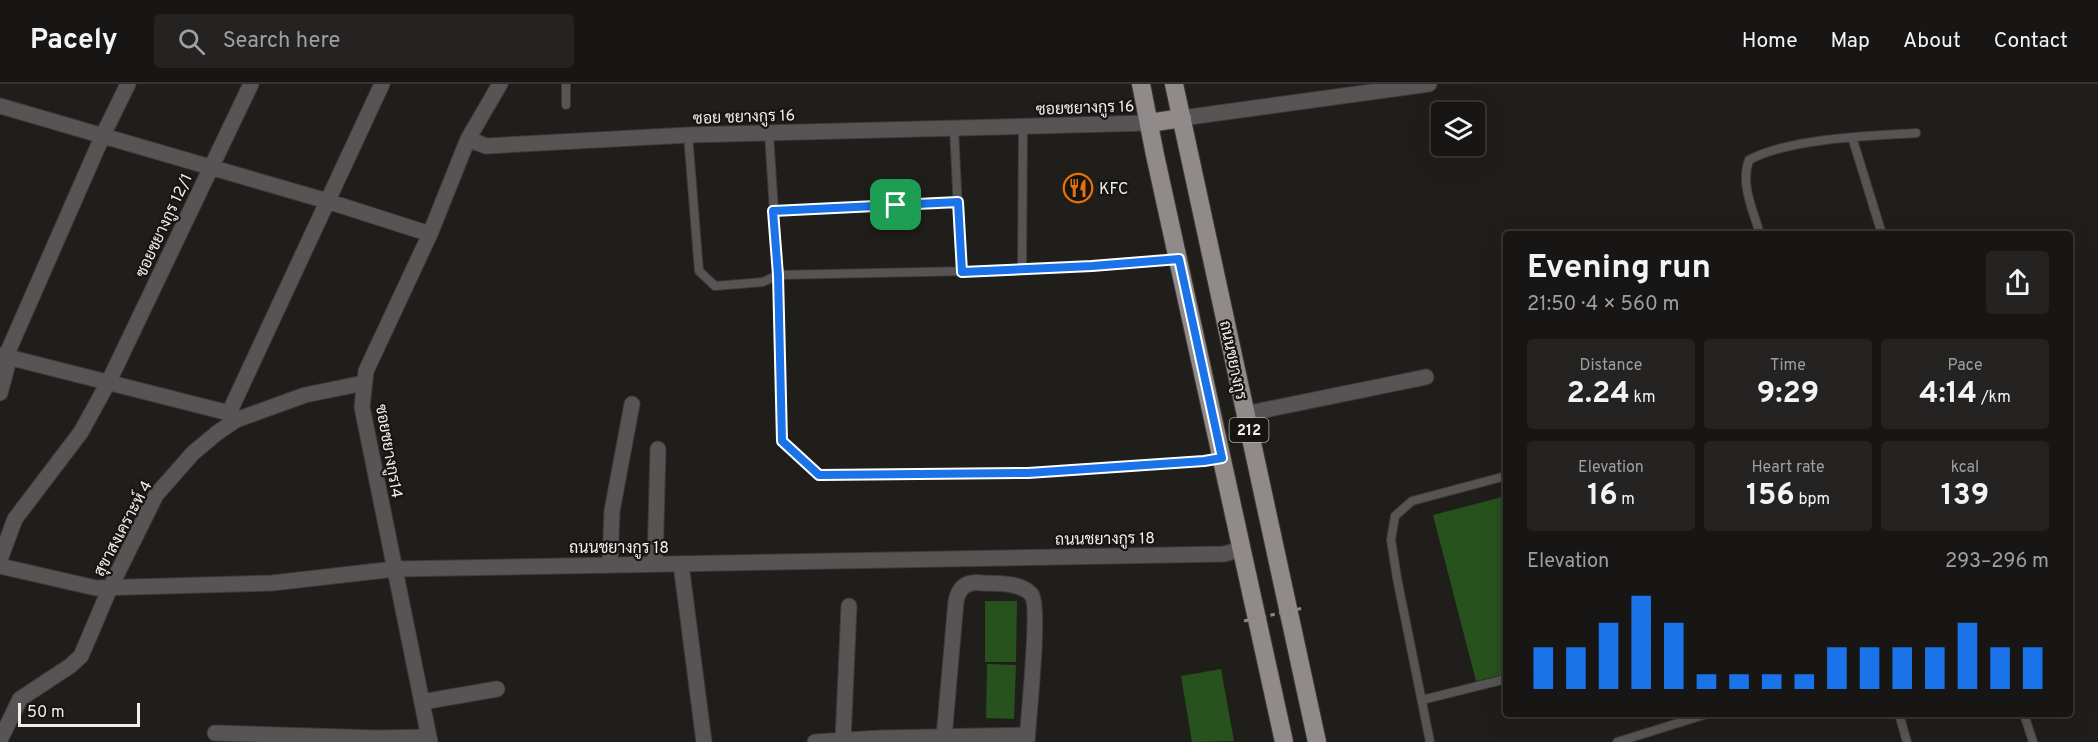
<!DOCTYPE html>
<meta charset="utf-8">
<style>
:root{--surface:#181614;--page:#252322;--text:#f1f3f6;--muted:#9f9fa0;--line:#363534;--accent:#1a73e8}
body{margin:0;font-family:Overpass,Sarabun,sans-serif;background:var(--page);color:var(--text);height:100vh;display:flex;flex-direction:column;font-size:22px;white-space:nowrap}
*{box-sizing:border-box;margin:0}
p{font-size:20px;color:var(--muted)}
.icon{flex:none;width:33px;height:33px;fill:none;stroke:currentColor;stroke-width:2;stroke-linecap:round;stroke-linejoin:round}
.map{position:relative;flex:1;overflow:hidden}
.sheet{position:absolute;left:1503px;top:147px;width:570px;height:486px;display:flex;flex-direction:column;background:var(--surface);border-radius:6px;box-shadow:0 6px 24px #0002,0 0 0 2px var(--line)}
.sheet>*{flex:none}
.buttons{position:absolute;left:1431px;top:18px;display:grid;gap:12px}
.buttons a{display:grid;place-items:center;width:54px;height:54px;border-radius:6px;background:var(--surface);box-shadow:0 6px 24px #0002,0 0 0 2px var(--line);font-size:30px}
.scale{position:absolute;left:18px;bottom:15px;width:122px;box-sizing:border-box;padding-left:6px;border:3px solid #f0efec;border-top:0;font-size:16px;line-height:21px;white-space:nowrap;color:#f0efec;-webkit-text-stroke:4px #161511;paint-order:stroke}
.pin{position:absolute;display:grid;place-items:center;width:51px;height:51px;color:#fff;margin:-26px;border-radius:12px;box-shadow:0 3px 9px #0006}
.round{display:grid;place-items:center;flex:none;width:63px;height:63px;border-radius:6px;background:var(--page)}
.overview{display:flex;align-items:center;justify-content:space-between;height:102px;padding:0 24px}
h1{font-size:33px;font-weight:700;line-height:45px}
.metrics{display:grid;grid-template-columns:repeat(3,1fr);gap:9px;height:102px;padding:6px 24px}
.metrics div{display:grid;align-content:center;border-radius:6px;background:var(--page);text-align:center}
.metrics b{font-size:30px;font-weight:700}
.metrics small{font-size:16px;font-weight:400}
.metrics p{font-size:16px}
.chart{height:168px;padding:12px 24px}
.chart p{display:flex;justify-content:space-between}
.chart svg{width:100%;height:108px;margin-top:6px;stroke:var(--accent);stroke-width:6}
header{display:flex;align-items:center;gap:36px;box-sizing:border-box;height:84px;padding:0 30px;background:var(--surface);border-bottom:2px solid var(--line)}
header strong{font-size:28px}
nav{display:flex;gap:33px;margin-inline-start:auto;font-size:21px}
.search{width:420px;height:54px;background:var(--page);display:flex;align-items:center;gap:15px;box-sizing:border-box;padding:0 21px;border-radius:6px;color:var(--muted);font-size:22px}
.map>svg:first-child{display:block}
.green{fill:#27511d}
.lines{fill:none;stroke-linecap:round;stroke-linejoin:round}
.service-casing{stroke:#3d3b37;stroke-width:10}
.minor-casing{stroke:#3d3b37;stroke-width:17}
.primary-casing{stroke:#3d3b37;stroke-width:20}
.service{stroke:#575455;stroke-width:8}
.minor{stroke:#575455;stroke-width:15}
.primary{stroke:#908a8b;stroke-width:18}
.path-bridge{stroke:#8a8885;stroke-width:3;stroke-dasharray:4.5 4.5;stroke-linecap:butt}
.route-casing{stroke:#fff;stroke-width:12}
.route{stroke:#1a73e8;stroke-width:8}
.labels{text-anchor:middle;stroke-width:4.5;stroke-linejoin:round;paint-order:stroke}
.shield{fill:#161511;stroke:#afaeaa;stroke-width:1.5}
.shield-label{font-size:15px;font-weight:bold;fill:#f0efec}
.street-label{font-size:16px;fill:#f0efec;stroke:#161511}
.poi-label{font-size:16px;fill:#f0efec;stroke:#161511;text-anchor:start}
</style>
<header>
<strong>Pacely</strong>
<div class="search"><svg class="icon" aria-label="search" viewBox="0 0 24 24"><circle cx="10" cy="10" r="6"/><path d="M15 15l6 6"/></svg>Search here</div>
<nav><a>Home</a><a>Map</a><a>About</a><a>Contact</a></nav>
</header>
<div class="map">
<svg width="2098" height="658" viewBox="0 0 2098 658">
<rect width="100%" height="100%" fill="#201e1a"/>
<path class="green" d="M1506 412V590L1476 597 1433 431Z
M985 517H1017L1016 578H985Z
M987 580 1016 581 1014 635 986 634Z
M1221 585 1234 657 1192 658 1181 592Z"/>
<g class="lines">
<g class="service-casing">
<path id="service" d="M566 0V21
M954 44 961 188
M769 49 778 191 782 357 819 391 1028 389 1204 377 1221 374
M688 51 699 187 715 202 763 198 778 191 1022 186 1177 175
M1852 53 1882 150
M773 127 958 118
M1760 150C1753 126 1740 100 1749 76 1790 54 1869 52 1916 49
M1022 186 1023 43
M1422 616 1506 595
M1899 630 1907 658
M2024 630 2033 658
M1430 658 1397 494 1391 456 1395 432 1412 417 1506 392
M1617 658 1707 630"/>
</g>
<g class="minor-casing">
<path id="minor" d="M0 22 327 117 430 150
M1182 34 1429 0
M468 55 486 62 688 51 1149 39
M0 271 229 329 382 0
M0 309 7 283 6 272 103 51 128 0
M1245 330 1426 293
M0 475 15 435 81 348 109 297 251 0
M610 480 612 427 632 320
M655 480 658 365
M681 480 704 658
M0 482 96 504 272 499 395 485 1224 470 1242 465
M422 618 497 605
M215 649 377 654 429 653
M944 653 956 517C959 503 967 497 982 499 997 500 1020 498 1031 510 1041 521 1028 636 1027 658
M0 656 20 615 70 582 81 572 110 504 156 411 193 369 217 349 236 336 305 311 364 299
M843 656 849 522
M430 658 362 323 366 287 430 150 468 55 500 0
M815 658 881 654 1027 651"/>
</g>
<g class="primary-casing">
<path id="primary" d="M1141 0 1155 71 1284 658
M1174 0 1317 658
M1149 39 1182 34"/>
</g>
<use href="#service" class="service"/>
<use href="#minor" class="minor"/>
<use href="#primary" class="primary"/>
<path class="path-bridge" d="M1244 537 1303 524"/>
</g>
<g class="lines">
<g class="route-casing">
<path id="route" d="M958 118 962 188 1092 182 1179 175 1222 374 1204 377 1028 389 819 391 782 357 778 191 773 127Z"/>
</g>
<use href="#route" class="route"/>
</g>
<defs>
<g id="restaurant-ring" transform="scale(1.5)"><circle r="9.5" fill="#161511" stroke="#e8710a" stroke-width="1.5"/><path d="M-5-6h1v4h1v-4h1v4h1v-4h1v5L-1.5 .5V6h-2V.5L-5-1ZM5-6V6H3V1.5H1.5Q1.5-4 5-6Z" fill="#e8710a"/></g>
</defs>
<g fill-rule="evenodd">
<use href="#restaurant-ring" x="1078" y="104"/>
</g>
<g class="labels">
<rect class="shield" x="1229.5" y="334" width="39" height="24" rx="4.5"/>
<g class="shield-label">
<text x="1249" y="351">212</text>
</g>
<g class="street-label">
<text transform="translate(1085 23) rotate(-2)" y="6">ซอยชยางกูร 16</text>
<text transform="translate(744 32) rotate(-2)" y="6">ซอย ชยางกูร 16</text>
<text transform="translate(163 141) rotate(-65)" y="6">ซอยชยางกูร 12/1</text>
<text transform="translate(1234 276) rotate(78)" y="6">ถนนชยางกูร</text>
<text transform="translate(390 367) rotate(80)" y="6">ซอยชยางกูร14</text>
<text transform="translate(122 444) rotate(-62)" y="6">สุขาสงเคราะห์ 4</text>
<text transform="translate(1105 454) rotate(-1)" y="6">ถนนชยางกูร 18</text>
<text x="619" y="469">ถนนชยางกูร 18</text>
</g>
<g class="poi-label">
<text x="1099" y="110">KFC</text>
</g>
</g>
</svg>
<div class="buttons">
<a><svg class="icon" aria-label="layers" viewBox="0 0 24 24"><path d="M12 4l9 5-9 5-9-5zM3 14l9 5 9-5"/></svg></a>
</div>
<div class="scale">50 m</div>
<div class="pin" style="left:896px;top:121px;background:#1e9e55"><svg class="icon" aria-label="arrive" viewBox="0 0 24 24"><path d="M6 21V4h12l-3 4 3 4H6"/></svg></div>
<section class="sheet">
<div class="overview"><div><h1>Evening run</h1><p>21:50 · 4 × 560 m</p></div><a class="round"><svg class="icon" aria-label="share" viewBox="0 0 24 24"><path d="M12 15V3M7 8l5-5 5 5M5 13v7h14v-7"/></svg></a></div>
<div class="metrics">
<div><p>Distance</p><b>2.24<small> km</small></b></div>
<div><p>Time</p><b>9:29</b></div>
<div><p>Pace</p><b>4:14<small> /km</small></b></div>
</div>
<div class="metrics">
<div><p>Elevation</p><b>16<small> m</small></b></div>
<div><p>Heart rate</p><b>156<small> bpm</small></b></div>
<div><p>kcal</p><b>139</b></div>
</div>
<div class="chart"><p><span>Elevation</span>293–296 m</p>
<svg viewBox="0 0 160 44" preserveAspectRatio="none"><path d="M5 44V27M15 44V27M25 44V17M35 44V6M45 44V17M55 44V38M65 44V38M75 44V38M85 44V38M95 44V27M105 44V27M115 44V27M125 44V27M135 44V17M145 44V27M155 44V27"/></svg>
</div>
</section>
</div>
